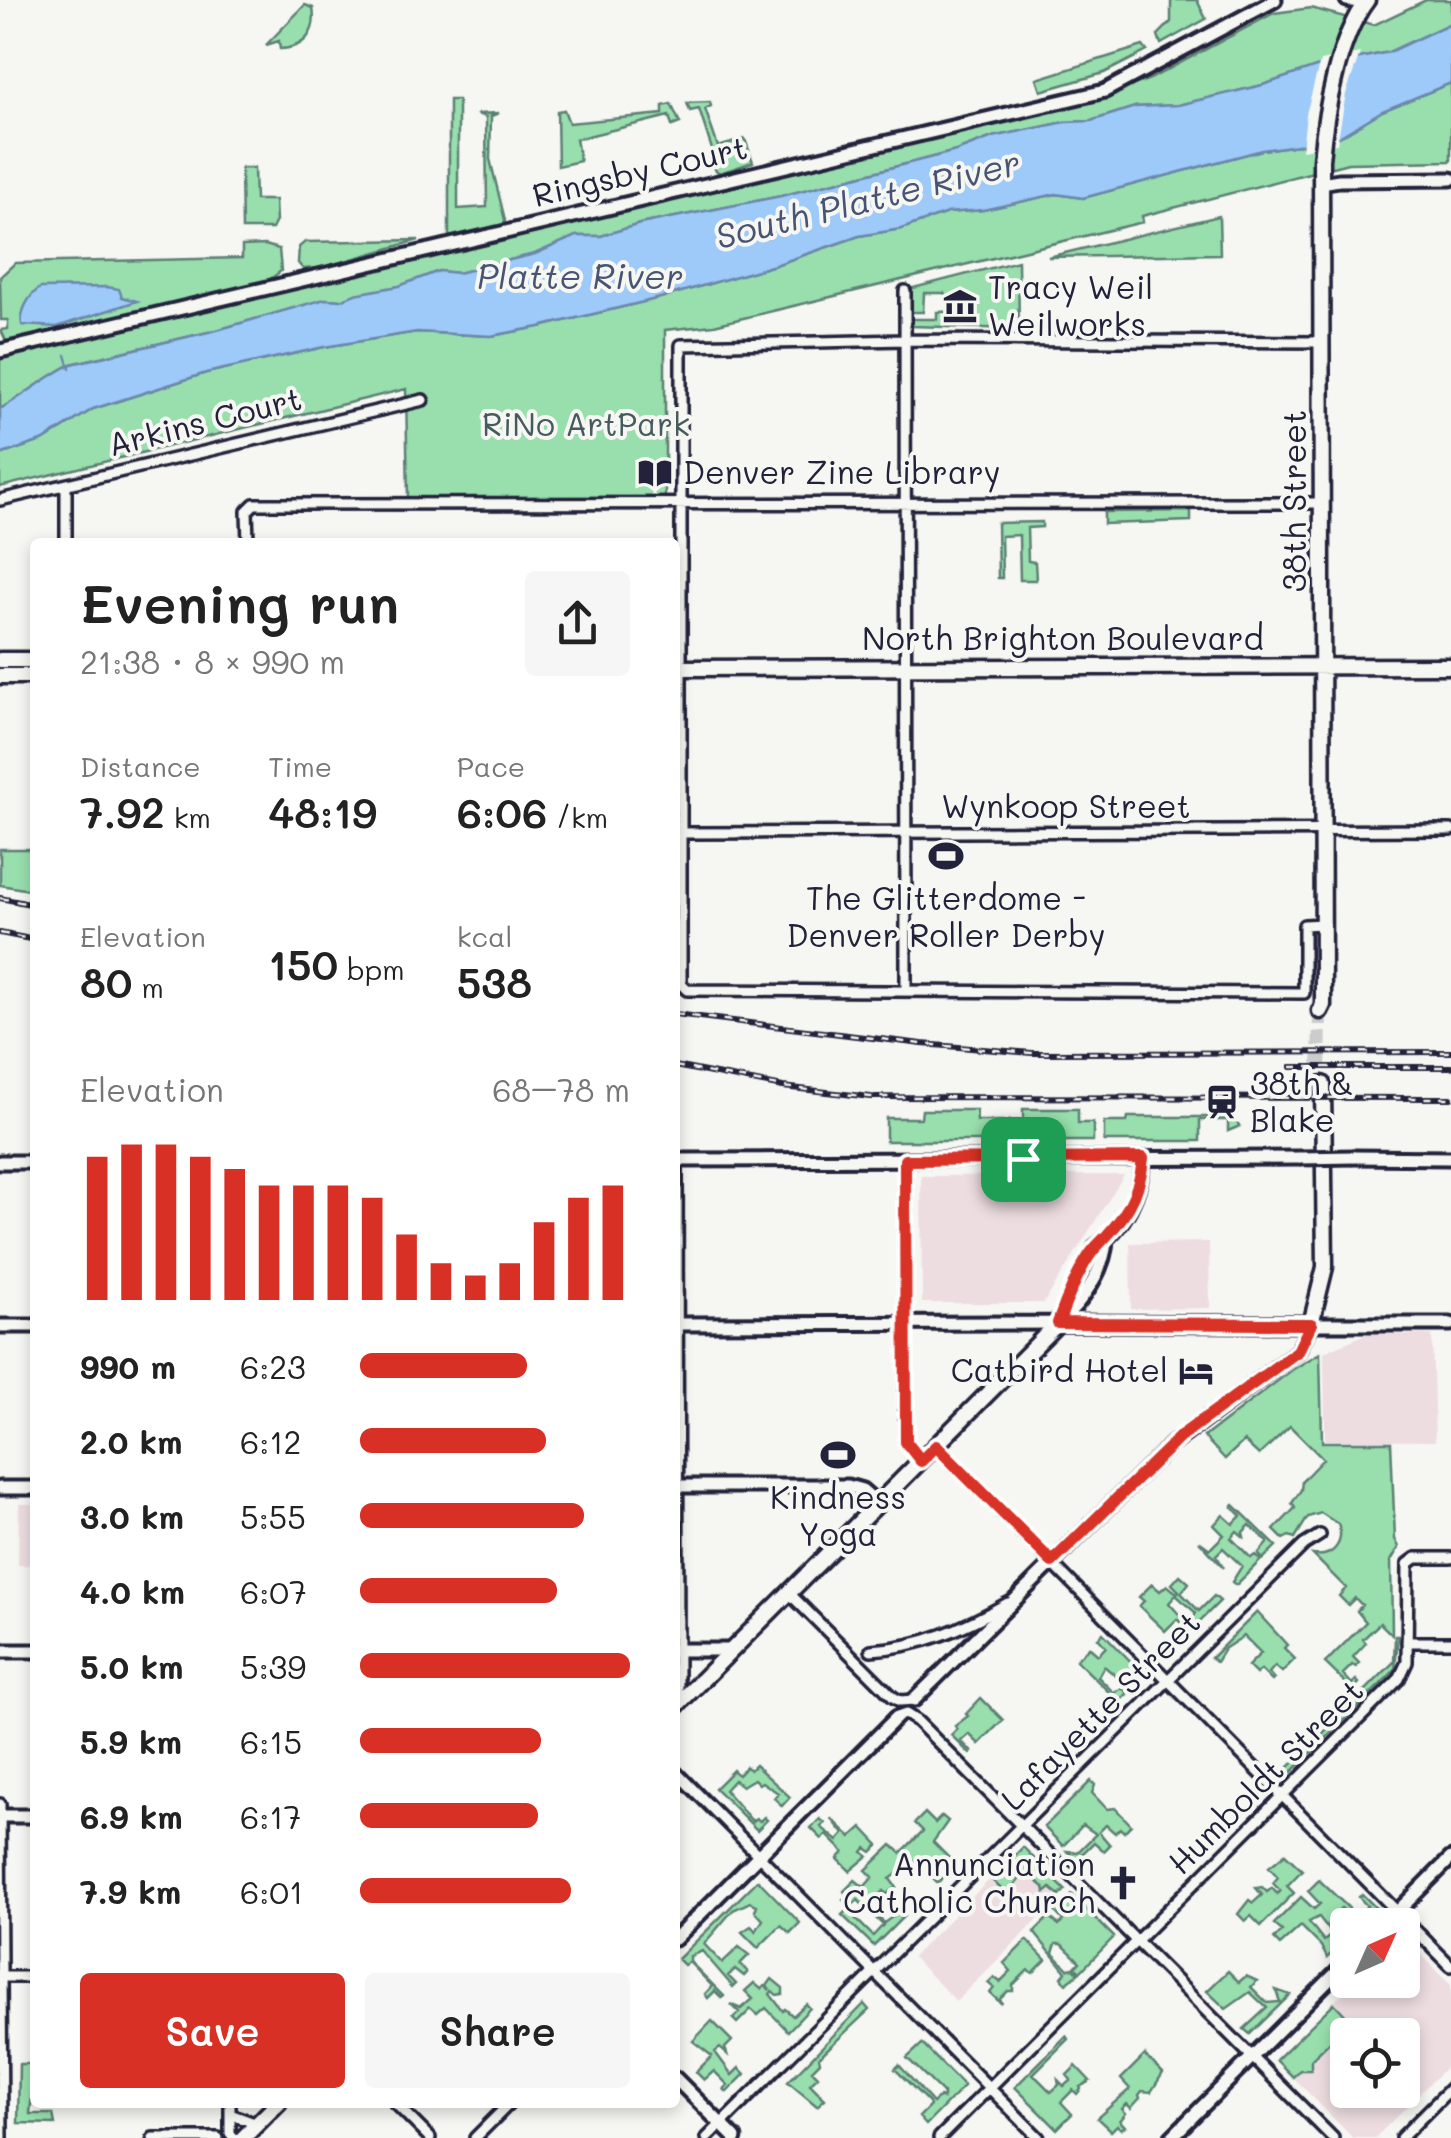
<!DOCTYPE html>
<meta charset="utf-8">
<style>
:root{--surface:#fff;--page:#f6f6f6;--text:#222;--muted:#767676;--accent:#d93025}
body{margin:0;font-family:Mali,sans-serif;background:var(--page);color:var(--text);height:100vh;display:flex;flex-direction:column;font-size:38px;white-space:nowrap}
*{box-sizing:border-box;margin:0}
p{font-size:32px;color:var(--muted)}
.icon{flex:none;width:55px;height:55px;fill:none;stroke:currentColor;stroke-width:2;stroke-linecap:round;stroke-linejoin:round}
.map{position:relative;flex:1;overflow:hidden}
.sheet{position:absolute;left:30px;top:538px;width:650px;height:1570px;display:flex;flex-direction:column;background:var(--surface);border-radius:10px;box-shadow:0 5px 15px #0003}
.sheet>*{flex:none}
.needle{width:65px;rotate:45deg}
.fabs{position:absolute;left:1330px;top:1908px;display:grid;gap:20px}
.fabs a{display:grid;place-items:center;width:90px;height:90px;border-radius:10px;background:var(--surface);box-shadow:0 5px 15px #0003;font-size:50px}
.pin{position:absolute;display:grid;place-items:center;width:85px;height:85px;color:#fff;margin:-42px;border-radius:20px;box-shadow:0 5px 15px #0006}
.round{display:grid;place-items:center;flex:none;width:105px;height:105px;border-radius:10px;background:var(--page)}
.head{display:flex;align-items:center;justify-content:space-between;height:170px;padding:0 50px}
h1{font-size:55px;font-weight:600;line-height:75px}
.figures{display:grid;grid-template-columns:repeat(3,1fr);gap:15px;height:170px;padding:10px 50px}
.figures div{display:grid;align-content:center}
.figures b{font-size:42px;font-weight:600}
.figures small{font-size:28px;font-weight:400}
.figures p{font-size:28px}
.chart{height:280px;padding:20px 50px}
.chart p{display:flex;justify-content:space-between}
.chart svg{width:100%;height:180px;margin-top:10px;stroke:var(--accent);stroke-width:6}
.primary-button{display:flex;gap:20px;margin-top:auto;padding:20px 50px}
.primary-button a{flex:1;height:115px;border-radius:10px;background:var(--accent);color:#fff;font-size:40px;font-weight:600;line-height:115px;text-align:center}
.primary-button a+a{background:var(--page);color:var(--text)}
ul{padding:0 50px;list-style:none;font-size:32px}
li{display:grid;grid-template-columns:160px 120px 1fr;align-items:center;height:75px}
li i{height:25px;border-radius:12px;background:var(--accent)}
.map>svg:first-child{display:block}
.built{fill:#eddde1;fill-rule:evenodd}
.green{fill:#98dfad;stroke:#5d8074;stroke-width:2.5}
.water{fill:#9dcaf8;stroke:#6c87ac;stroke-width:2.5}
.pier{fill:#f6f6f2}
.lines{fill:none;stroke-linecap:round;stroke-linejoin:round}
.stream{stroke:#6c87ac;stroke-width:2.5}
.secondary-tunnel{stroke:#cccccd;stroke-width:14;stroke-dasharray:14 7;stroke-linecap:butt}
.minor-casing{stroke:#22223b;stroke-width:16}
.tertiary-casing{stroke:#22223b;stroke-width:19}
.secondary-casing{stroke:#22223b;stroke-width:21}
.minor{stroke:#f6f6f2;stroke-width:9}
.tertiary{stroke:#f6f6f2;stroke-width:11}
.secondary{stroke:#f6f6f2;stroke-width:14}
.rail-casing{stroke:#22223b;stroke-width:6}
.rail{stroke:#f6f6f2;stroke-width:2.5;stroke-dasharray:8;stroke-linecap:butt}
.tertiary-bridge-casing{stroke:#22223b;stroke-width:19;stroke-linecap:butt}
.tertiary-bridge{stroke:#f6f6f2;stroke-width:11}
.route-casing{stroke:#fff;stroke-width:20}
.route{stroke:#d93025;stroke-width:12}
.labels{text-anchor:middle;stroke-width:8;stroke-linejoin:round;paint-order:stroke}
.street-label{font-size:32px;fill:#22223b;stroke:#f6f6f2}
.poi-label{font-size:32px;fill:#22223b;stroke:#f6f6f2;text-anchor:start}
.park-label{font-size:32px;fill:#455b5d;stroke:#f6f6f2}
.water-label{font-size:35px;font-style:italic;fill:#475474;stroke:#f6f6f2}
</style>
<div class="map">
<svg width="1451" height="2138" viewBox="0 0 1451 2138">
<rect width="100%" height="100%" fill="#f6f6f2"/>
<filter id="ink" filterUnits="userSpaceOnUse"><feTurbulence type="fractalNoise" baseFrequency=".01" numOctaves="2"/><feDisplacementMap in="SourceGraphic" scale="20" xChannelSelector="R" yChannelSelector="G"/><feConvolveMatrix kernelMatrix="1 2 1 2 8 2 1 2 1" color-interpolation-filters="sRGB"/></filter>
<g filter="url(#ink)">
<path class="built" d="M1124 1175 1044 1303H922L921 1176Z
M1209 1242 1210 1308 1131 1309 1130 1243Z
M1366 1334 1432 1335 1435 1441 1325 1440 1324 1352Z
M19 1504H35V1565H18Z
M1023 1846 1068 1890 956 2001 912 1957Z
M1403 1936 1451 1985V2062L1375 2138H1353L1276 2060 1356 1980H1402ZM1348 2035H1402V2090H1348Z"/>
<path class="green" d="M1171 0H1197L1206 19 1161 44 1158 35 1171 22Z
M1426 0H1451V23L1389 52 1317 67 1263 85 1178 105 1135 107 1091 121 1065 122 993 137 956 151 781 196 640 224 601 236H576L535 254 506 261 458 273 439 271 400 286 339 300 325 299 217 330 71 364C46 377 25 395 0 409V359L1102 97 1150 79 1274 13 1311 8 1374 25Z
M305 5 313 8C317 32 305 48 280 49L279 41 266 45Z
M1143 46 1147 51 1104 73 1041 91 1037 79Z
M1451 83V161L1348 163 1142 216 1143 222 714 325 665 330V499H408L406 389 0 487V455L44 440 93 409 206 373 324 347 417 332 491 336 539 327 660 298 775 265 859 236 901 229 947 213 983 210 1056 194 1083 198 1262 150 1334 140 1382 111Z
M449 100H458V209L487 207 486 117 477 114 499 113 491 116 490 159 505 220 504 224 449 237Z
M710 102 711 106 705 109 718 147 745 139 753 162 720 173 714 169 717 165 699 109 690 111 687 103Z
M671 104 680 123 672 126 669 116 576 139 580 161 558 166 557 111 564 110 569 123 663 114V106Z
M241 168H254L255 200H275L276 221 272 229H242Z
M1219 216 1220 254 1048 257Z
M419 240 320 268 303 269 298 263 299 247 305 242Z
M242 246 265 245 279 249 281 271 269 280 23 339 6 341 1 330 8 329V320H1L0 277 15 263 242 258Z
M1018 261 1019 329 911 326 912 319H937V312L970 311V300H949L944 293H924L923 312H910V293L913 288Z
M1191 511V521L1104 524V512Z
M1042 522V527L1027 528 1028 561 1035 562 1036 580H1020L1019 535 1001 536 1002 578H998L997 523Z
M0 849H35V891L0 885Z
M1023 1109H1078V1123H1093V1141H1010L1009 1121 1023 1120Z
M922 1110H976L977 1121H1003V1141H886V1118H921Z
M1128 1117H1232L1240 1126 1228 1131V1120H1200V1141H1104V1122H1127Z
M1320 1353 1322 1442H1391L1395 1539 1399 1547 1391 1561 1392 1635 1380 1623 1363 1639 1366 1643 1353 1657 1359 1663 1356 1667 1352 1665 1343 1674 1352 1684 1356 1680 1359 1683 1353 1690 1325 1663 1366 1622 1357 1611 1362 1605 1355 1598 1348 1605 1339 1596 1346 1588 1313 1555C1333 1558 1345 1543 1338 1524L1321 1513 1308 1517 1295 1538 1289 1536 1283 1539 1274 1530 1295 1508 1292 1503 1301 1490 1302 1481 1323 1459 1290 1426 1259 1455 1244 1441 1225 1459 1204 1437 1292 1370Z
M1234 1505 1276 1546 1263 1559 1258 1554 1268 1542 1250 1525 1243 1532 1244 1537 1237 1531 1231 1538 1251 1558 1255 1555 1261 1560 1236 1585 1232 1582 1242 1566 1223 1548 1216 1555 1224 1568 1199 1541 1210 1549 1224 1535 1214 1525 1223 1515 1233 1524 1241 1516 1232 1507Z
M1180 1575 1189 1583 1181 1593 1199 1611 1214 1596 1220 1601 1196 1625 1192 1620 1196 1613 1176 1595 1169 1603 1185 1621 1182 1624 1177 1619 1165 1631 1139 1606 1144 1601 1139 1597 1152 1584 1160 1591 1167 1585 1177 1593 1179 1591 1172 1584Z
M1257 1612 1287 1645 1284 1648 1295 1659 1282 1672 1275 1666 1269 1673 1274 1679 1272 1681 1261 1670 1256 1674 1248 1666 1261 1653 1244 1636 1224 1649 1216 1662 1211 1658Z
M1103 1633 1145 1676 1129 1692 1122 1681 1104 1666 1098 1677 1114 1693 1122 1688 1128 1693 1117 1704 1110 1693 1076 1660 1089 1647 1098 1655 1106 1647 1098 1638Z
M1395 1636H1398L1395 1670 1285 1779 1281 1775 1394 1662Z
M981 1698 1003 1720 979 1744 969 1734 961 1741 972 1752 970 1754 951 1735 957 1729 955 1726 968 1716 966 1714Z
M755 1765 790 1797 782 1806 774 1798 778 1793 762 1782 759 1784 754 1779 742 1786 734 1780 725 1790 752 1821 756 1818 760 1821 764 1817 767 1820 757 1830 715 1788 733 1770 738 1775 746 1767 750 1770Z
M1091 1781 1095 1785 1092 1793 1107 1809 1115 1808 1131 1825 1124 1832 1120 1828 1115 1833 1106 1825 1099 1832 1110 1845 1104 1851 1094 1842 1079 1857 1080 1863 1067 1851 1078 1852 1096 1834 1083 1825 1063 1846 1044 1827Z
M925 1813 935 1823 942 1816 948 1821 933 1842 954 1863 938 1883 931 1876 933 1873 919 1858 890 1879 896 1887 887 1894 883 1891 868 1908 884 1923 899 1912 904 1916 874 1946 842 1915 847 1910 873 1936 883 1925 858 1900 850 1907 843 1900 847 1895 844 1891 855 1880 864 1887 873 1877 866 1870 892 1845 901 1853 923 1831 915 1823Z
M831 1818 851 1837 862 1827 879 1845 872 1852 866 1848 863 1852 868 1856 850 1871 838 1859 844 1852 827 1835 822 1839 811 1828 820 1819 825 1823 821 1827 838 1841 844 1834Z
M1023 1847 1065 1890 1059 1896 1051 1888 1045 1893 1044 1887 1027 1873 1022 1876 1007 1895 992 1880Z
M1285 1854 1302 1870 1287 1886 1294 1893 1261 1926 1251 1916 1245 1921 1238 1914 1249 1900 1253 1903 1262 1895 1256 1888 1262 1887 1267 1892 1272 1888 1277 1894 1280 1891 1273 1883 1278 1877 1269 1867Z
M758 1880 800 1923 790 1933 781 1925 758 1948 742 1932 751 1926 756 1931 763 1920 755 1911 757 1905 750 1902 733 1910 704 1944 722 1963 739 1947 749 1955 740 1964 748 1972 744 1976 735 1969 728 1976 736 1984 733 1987 702 1951 690 1956V1962L724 1996 722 1998 715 1991 708 1998 705 1994 712 1986 689 1962 684 1965 678 1959Z
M1319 1880 1357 1916 1367 1906 1359 1897 1362 1894 1376 1908 1360 1925H1349L1354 1919 1341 1908 1334 1915 1337 1918 1329 1923 1338 1935 1347 1926V1937L1340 1944 1319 1917 1309 1922 1324 1941 1329 1937 1339 1946 1327 1958 1321 1946 1301 1926 1280 1945 1274 1939 1282 1931 1274 1924 1301 1897 1314 1909 1320 1904 1308 1891Z
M1072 1895 1114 1937 1080 1972 1075 1967 1080 1962 1062 1944H1056L1053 1953 1068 1969 1074 1968 1079 1973 1066 1983 1062 1977 1066 1972 1034 1932 1049 1917 1059 1925 1063 1920 1055 1912Z
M1027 1940 1046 1960 1033 1973 1028 1970 1013 1985V1991H1008L1000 1999 1002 2004 990 1993 994 1988 988 1983 994 1977 1000 1982 1011 1971 1004 1963Z
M1228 1971 1239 1982 1246 1976 1257 1981 1251 1987 1267 2003 1280 2002 1276 1990 1290 1995 1250 2034 1244 2029 1267 2008 1250 1992 1226 2009 1207 1991Z
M772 1979 783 1988V1994L777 1995 772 1991 770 1994 783 2011 785 2009 793 2016 806 2004 810 2008 788 2031 766 2008 758 2015 751 2009 737 2023 733 2019 739 2012 731 2004 741 2009 753 1999 745 1991 754 1983 761 1989 765 1986 770 1990 767 1986Z
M1334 2003 1351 2021 1311 2060V2070H1300L1293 2077 1276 2060Z
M864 2004 869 2010 819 2057 820 2062 812 2070 818 2076 810 2084 825 2099 817 2106 788 2082Z
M712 2021 732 2041 725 2048 727 2054 720 2048 715 2052 732 2075 739 2068 745 2074 727 2092 724 2089 728 2085 714 2071 704 2080 696 2072 712 2056 693 2041Z
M1066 2036 1068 2039 1033 2074 1051 2092 1059 2085 1058 2080 1064 2086 1071 2080 1067 2075 1076 2066 1090 2081 1080 2087 1081 2089 1077 2094 1073 2090 1061 2102 1072 2114 1057 2129 1015 2087Z
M922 2044 964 2086 926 2125 919 2117 930 2106 929 2103 895 2069 899 2065 933 2103 940 2097 943 2099V2093L907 2058Z
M1145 2055 1163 2073 1151 2092 1142 2091 1139 2095 1140 2098 1131 2108 1127 2104 1122 2109 1126 2113 1120 2121 1125 2126 1121 2129 1117 2125 1111 2131 1097 2118 1130 2089 1121 2079Z
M19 2064H35L30 2114H53L55 2124 18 2123Z"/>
<path class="water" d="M1451 23V83L1382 111 1334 140 1262 150 1083 198 1056 194 983 210 947 213 901 229 859 236 775 265 660 298 539 327 491 336 417 332 324 347 206 373 93 409 44 440 0 455V409C25 395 46 377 72 364L217 330 325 299 341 300 355 294 399 286 439 271 458 273 506 261 535 254 576 236H601L640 224 781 196 956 151 993 137 1065 122 1091 121 1135 107 1178 105 1263 85 1316 67 1389 52Z
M107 287 119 289 122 297 137 301 57 327 22 325C20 312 28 296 40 288Z"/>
<path class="pier" d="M1360 53 1346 94 1337 144 1302 150 1306 114 1320 61Z"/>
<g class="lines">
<path class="stream" d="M66 355 70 368"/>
<path class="secondary-tunnel" d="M1320 1011 1319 1080 1323 1084"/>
<g class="minor-casing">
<path id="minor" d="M905 291 906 991
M1322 342 905 340 681 345V984L687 990 1304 993V925L1323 924
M66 485V542
M0 500 423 400
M248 542 247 511 254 504 1322 503
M681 833 1451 830
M905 1159V1432L907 1442 921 1461
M677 1160 678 1702
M936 1446 1451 1966
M789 1593 893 1697 900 1701 914 1700
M1407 1642H1451
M871 1650C922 1647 964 1628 1008 1603
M897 1717 906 1714 917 1721 1333 2138
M675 1771 1039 2138
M0 1804 2 2138
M1 1977H35
M230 2102V2133L234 2138
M394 2102 430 2138
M230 2114 257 2124
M153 2138H218
M475 2138 511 2102
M707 2138 1304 1545 1320 1535
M939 2138 1399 1679 1407 1662 1408 1564 1416 1558H1451
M1401 2138 1451 2088"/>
</g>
<g class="tertiary-casing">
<path id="tertiary" d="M1347 0 1364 3
M1321 183 1339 180 1451 179
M0 351 1105 91 1275 0
M1353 1157 1451 1158
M675 1160 1300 1158
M0 1162H35
M1061 1320C1082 1302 1105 1269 1106 1240
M1058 1323 1096 1246C1125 1228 1141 1192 1143 1159
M675 1324 1058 1323
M0 1326H35
M675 1486H848L862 1490 878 1504
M0 1488H35
M675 1650H732
M0 1651H35
M914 1700 1171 1445 1298 1351 1311 1324H1451
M0 1816H35
M1384 1925 1451 1858
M675 1939 897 1717
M675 2078 735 2138
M1171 2138 1348 1961"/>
</g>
<g class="secondary-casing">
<path id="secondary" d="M0 660H35
M675 668 1451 666
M0 676H35
M1320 1011 1323 1005 1321 160C1325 113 1338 38 1367 0
M675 1707 1058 1323 1311 1324 1325 1267 1323 1084
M243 2138 279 2102"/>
</g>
<use href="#minor" class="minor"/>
<use href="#tertiary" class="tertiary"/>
<use href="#secondary" class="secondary"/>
<g class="rail-casing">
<path id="rail" d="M0 898 35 905
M0 933 35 940
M675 1014 922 1044 1032 1053 1451 1052
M675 1066 783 1087 871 1097 1451 1098
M1291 1067H1451"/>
</g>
<use href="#rail" class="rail"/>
<g class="tertiary-bridge-casing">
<path id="tertiary-bridge" d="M1300 1158 1353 1157"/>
</g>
<use href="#tertiary-bridge" class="tertiary-bridge"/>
</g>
</g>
<g class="lines" filter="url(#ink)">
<g class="route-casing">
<path id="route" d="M1143 1158C1140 1197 1123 1220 1097 1246 1082 1261 1065 1303 1058 1323L1311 1324 1298 1351 1182 1435 1052 1562 936 1446 921 1461 906 1442 905 1160Z"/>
</g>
<use href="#route" class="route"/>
</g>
<defs>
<g id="museum-bare" transform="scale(2.7)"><path d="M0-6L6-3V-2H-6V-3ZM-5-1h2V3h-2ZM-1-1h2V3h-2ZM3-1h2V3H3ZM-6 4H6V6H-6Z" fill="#22223b" stroke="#f6f6f2" stroke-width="2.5" paint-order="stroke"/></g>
<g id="library-bare" transform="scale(2.7)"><path d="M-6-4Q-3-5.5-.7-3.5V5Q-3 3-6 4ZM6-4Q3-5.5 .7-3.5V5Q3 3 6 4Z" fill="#22223b" stroke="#f6f6f2" stroke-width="2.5" paint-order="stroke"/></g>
<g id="stadium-bare" transform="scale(2.7)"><path d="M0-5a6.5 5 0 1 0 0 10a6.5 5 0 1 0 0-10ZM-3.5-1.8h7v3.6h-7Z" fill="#22223b" stroke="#f6f6f2" stroke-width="2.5" paint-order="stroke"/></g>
<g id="station-bare" transform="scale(2.7)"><path d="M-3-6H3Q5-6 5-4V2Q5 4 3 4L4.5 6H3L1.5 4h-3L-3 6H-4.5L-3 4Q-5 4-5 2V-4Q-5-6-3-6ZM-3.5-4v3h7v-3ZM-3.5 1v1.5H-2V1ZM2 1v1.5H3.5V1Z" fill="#22223b" stroke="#f6f6f2" stroke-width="2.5" paint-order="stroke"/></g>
<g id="hotel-bare" transform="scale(2.7)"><path d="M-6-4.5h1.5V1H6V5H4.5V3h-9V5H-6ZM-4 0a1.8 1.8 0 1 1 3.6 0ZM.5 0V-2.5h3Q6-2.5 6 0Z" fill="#22223b" stroke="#f6f6f2" stroke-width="2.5" paint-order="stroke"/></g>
<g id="church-bare" transform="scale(2.7)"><path d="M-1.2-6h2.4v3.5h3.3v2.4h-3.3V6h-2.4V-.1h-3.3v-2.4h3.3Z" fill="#22223b" stroke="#f6f6f2" stroke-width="2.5" paint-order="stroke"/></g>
</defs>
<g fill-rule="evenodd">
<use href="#museum-bare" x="960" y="306"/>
<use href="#library-bare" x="655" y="473"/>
<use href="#stadium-bare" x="946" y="856"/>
<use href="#station-bare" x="1222" y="1102"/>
<use href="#hotel-bare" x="1196" y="1371"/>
<use href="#stadium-bare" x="838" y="1455"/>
<use href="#church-bare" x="1123" y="1883"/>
</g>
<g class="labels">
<g class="street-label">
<text transform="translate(640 172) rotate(-13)" y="11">Ringsby Court</text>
<text transform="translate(205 422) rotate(-14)" y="11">Arkins Court</text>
<text transform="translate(1295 501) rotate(-90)" y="11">38th Street</text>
<text x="1063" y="650">North Brighton Boulevard</text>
<text x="1066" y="818">Wynkoop Street</text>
<text transform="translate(1101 1711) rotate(-45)" y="11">Lafayette Street</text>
<text transform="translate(1266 1777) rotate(-45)" y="11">Humboldt Street</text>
</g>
<g class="poi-label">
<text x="988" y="299">Tracy Weil<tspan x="988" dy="37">Weilworks</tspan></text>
<text x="683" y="484">Denver Zine Library</text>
<text x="946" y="910" text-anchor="middle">The Glitterdome -<tspan x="946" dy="37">Denver Roller Derby</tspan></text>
<text x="1250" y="1095">38th &amp;<tspan x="1250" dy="37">Blake</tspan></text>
<text x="1168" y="1382" text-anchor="end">Catbird Hotel</text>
<text x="838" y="1509" text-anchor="middle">Kindness<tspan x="838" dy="37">Yoga</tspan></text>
<text x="1095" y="1876" text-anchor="end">Annunciation<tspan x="1095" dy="37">Catholic Church</tspan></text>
</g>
<g class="park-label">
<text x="586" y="436">RiNo ArtPark</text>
</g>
<g class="water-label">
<text transform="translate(868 200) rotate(-14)" y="12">South Platte River</text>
<text x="580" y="289">Platte River</text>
</g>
</g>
</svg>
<div class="fabs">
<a><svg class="needle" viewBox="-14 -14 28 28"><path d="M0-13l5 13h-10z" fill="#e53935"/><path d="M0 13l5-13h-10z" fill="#767676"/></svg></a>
<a><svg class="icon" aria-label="locate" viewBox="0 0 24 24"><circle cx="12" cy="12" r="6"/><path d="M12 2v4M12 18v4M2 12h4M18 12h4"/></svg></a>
</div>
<div class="pin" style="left:1023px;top:1159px;background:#1e9e55"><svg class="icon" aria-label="arrive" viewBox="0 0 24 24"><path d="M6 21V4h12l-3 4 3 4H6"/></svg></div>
<section class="sheet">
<div class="head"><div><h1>Evening run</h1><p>21:38 · 8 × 990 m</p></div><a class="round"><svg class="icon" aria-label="share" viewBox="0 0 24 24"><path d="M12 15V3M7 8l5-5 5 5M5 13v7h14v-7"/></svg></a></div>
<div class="figures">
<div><p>Distance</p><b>7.92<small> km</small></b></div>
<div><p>Time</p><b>48:19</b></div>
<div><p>Pace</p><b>6:06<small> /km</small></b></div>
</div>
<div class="figures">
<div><p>Elevation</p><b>80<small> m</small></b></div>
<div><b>150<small> bpm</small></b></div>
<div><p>kcal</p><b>538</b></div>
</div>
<div class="chart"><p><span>Elevation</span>68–78 m</p>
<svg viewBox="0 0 160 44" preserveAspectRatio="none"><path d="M5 44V9M15 44V6M25 44V6M35 44V9M45 44V12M55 44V16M65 44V16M75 44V16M85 44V19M95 44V28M105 44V35M115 44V38M125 44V35M135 44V25M145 44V19M155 44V16"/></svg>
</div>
<ul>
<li><b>990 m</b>6:23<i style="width:62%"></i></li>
<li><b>2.0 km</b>6:12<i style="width:69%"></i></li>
<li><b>3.0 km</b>5:55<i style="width:83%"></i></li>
<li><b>4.0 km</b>6:07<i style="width:73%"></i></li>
<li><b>5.0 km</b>5:39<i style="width:100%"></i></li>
<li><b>5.9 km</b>6:15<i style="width:67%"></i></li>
<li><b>6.9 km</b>6:17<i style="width:66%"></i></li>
<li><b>7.9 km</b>6:01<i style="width:78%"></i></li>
</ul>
<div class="primary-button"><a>Save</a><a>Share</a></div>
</section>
</div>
